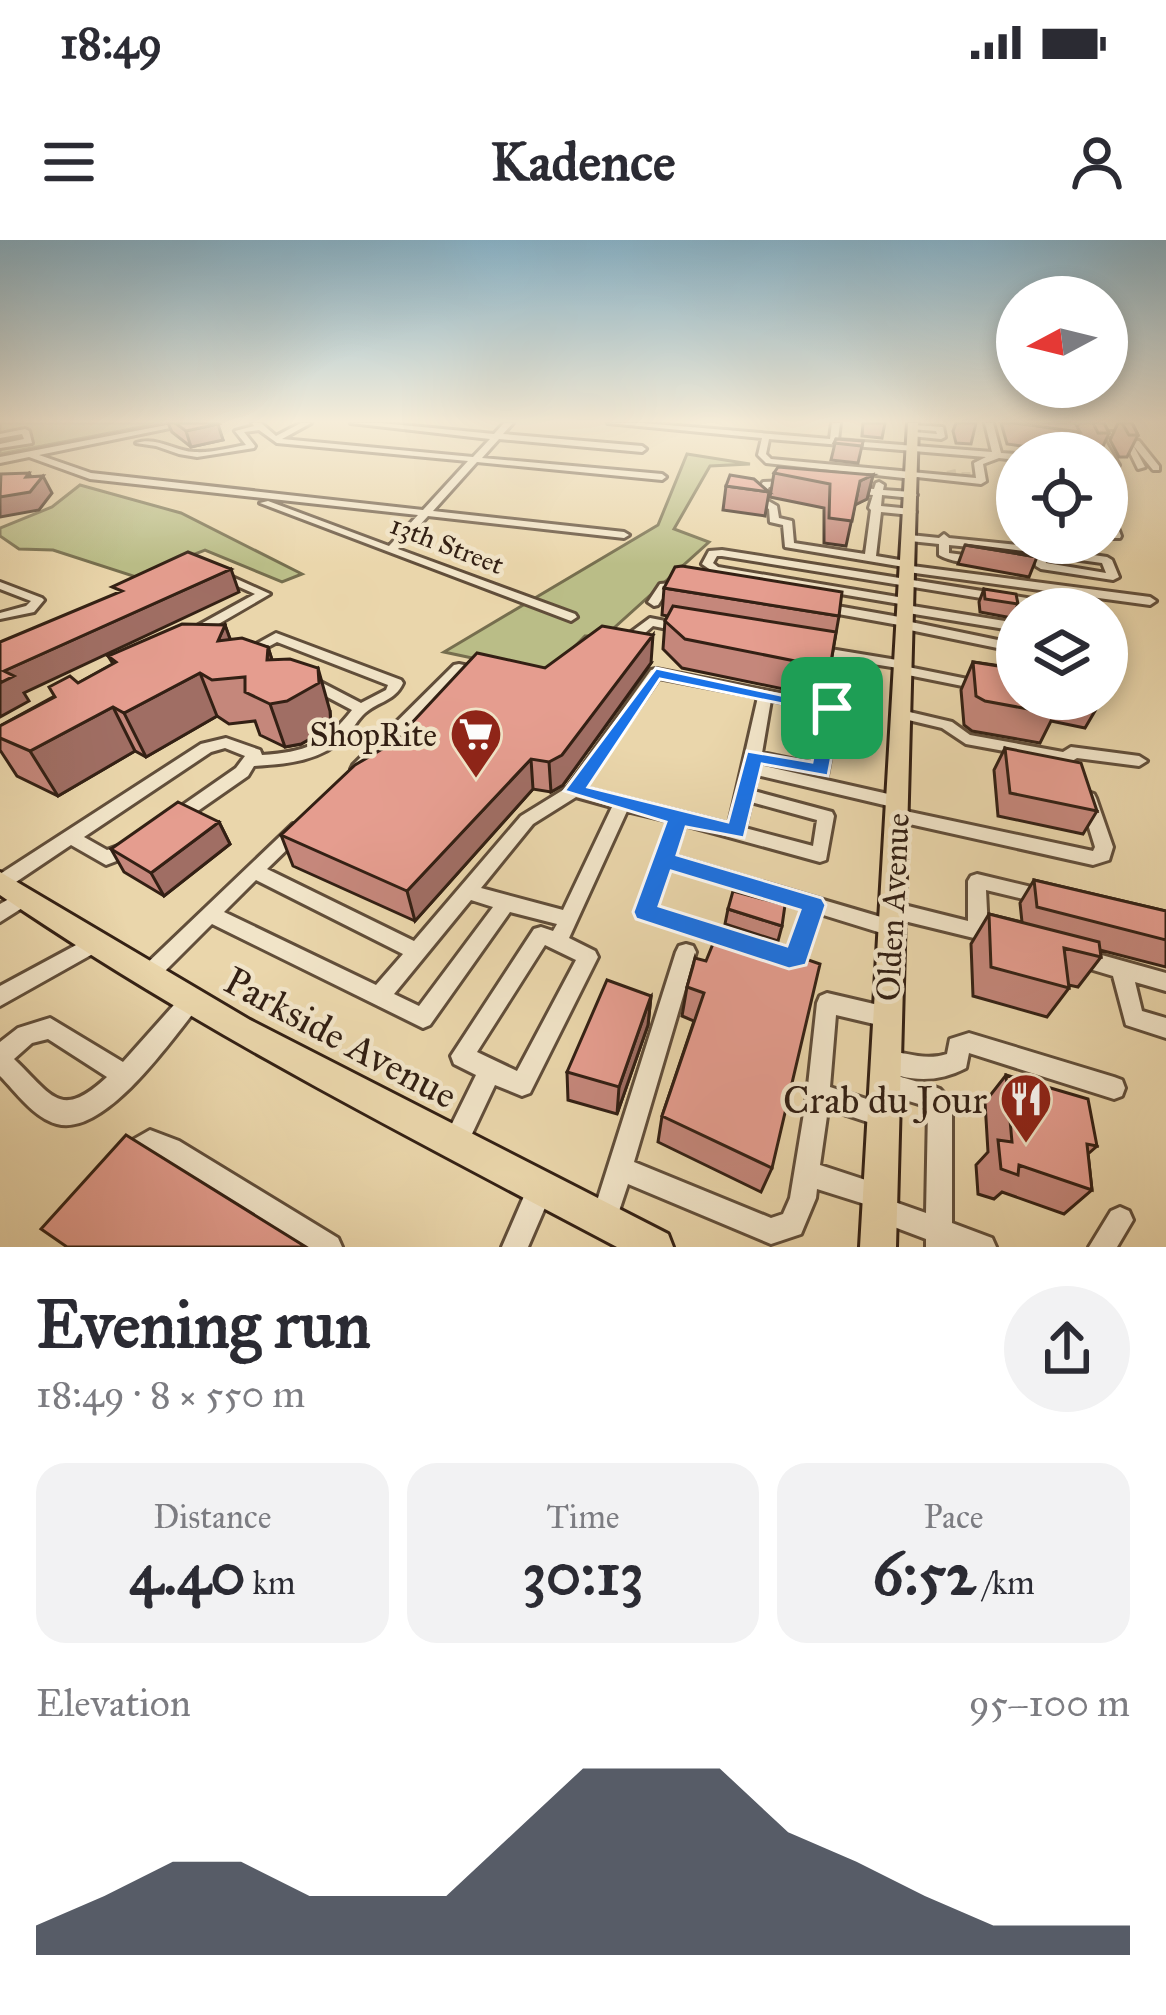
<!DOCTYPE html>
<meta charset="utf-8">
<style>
:root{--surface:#fff;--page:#f2f2f3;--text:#2b2b33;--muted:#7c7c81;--accent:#111827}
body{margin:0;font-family:"IM FELL Great Primer",serif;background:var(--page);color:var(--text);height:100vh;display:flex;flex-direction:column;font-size:45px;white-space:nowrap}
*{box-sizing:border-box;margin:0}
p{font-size:39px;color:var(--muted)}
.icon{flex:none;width:66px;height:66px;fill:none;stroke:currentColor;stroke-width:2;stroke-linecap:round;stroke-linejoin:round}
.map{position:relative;height:1007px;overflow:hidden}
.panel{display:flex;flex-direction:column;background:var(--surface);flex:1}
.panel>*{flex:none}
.needle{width:78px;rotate:263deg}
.fabs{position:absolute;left:996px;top:36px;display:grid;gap:24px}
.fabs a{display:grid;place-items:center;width:132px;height:132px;border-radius:50%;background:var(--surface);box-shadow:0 6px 18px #0003;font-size:60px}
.pin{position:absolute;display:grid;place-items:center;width:102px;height:102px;color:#fff;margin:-51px;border-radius:24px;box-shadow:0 6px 18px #0006}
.round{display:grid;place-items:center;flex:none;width:126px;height:126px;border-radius:63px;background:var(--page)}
.summary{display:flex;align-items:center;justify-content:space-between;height:204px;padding:0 36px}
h1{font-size:66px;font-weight:800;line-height:90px}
.figures{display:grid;grid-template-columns:repeat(3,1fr);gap:18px;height:204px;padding:12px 36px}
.figures div{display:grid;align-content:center;border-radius:30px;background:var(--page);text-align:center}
.figures b{font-size:60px;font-weight:800}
.figures small{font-size:33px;font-weight:400}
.figures p{font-size:33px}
.chart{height:336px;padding:24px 36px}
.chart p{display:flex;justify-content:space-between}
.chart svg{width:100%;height:216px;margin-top:12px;fill:var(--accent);opacity:.7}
.status{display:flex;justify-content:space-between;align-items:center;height:84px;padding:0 60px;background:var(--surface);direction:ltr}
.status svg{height:33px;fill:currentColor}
header{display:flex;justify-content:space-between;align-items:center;height:156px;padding:0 36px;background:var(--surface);font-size:54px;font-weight:800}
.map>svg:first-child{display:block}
.green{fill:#babd87;stroke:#766e4e;stroke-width:3}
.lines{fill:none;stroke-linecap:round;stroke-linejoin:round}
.minor-tunnel{stroke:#c5b28d;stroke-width:9;stroke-dasharray:9 4.5;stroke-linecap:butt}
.minor-casing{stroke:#614e3a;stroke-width:6}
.major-casing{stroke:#332014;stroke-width:6}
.minor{fill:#f1e4c8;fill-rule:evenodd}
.major{fill:#ead6ab;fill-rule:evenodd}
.wall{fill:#c5877b;stroke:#332014;stroke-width:3}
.shaded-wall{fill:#a06e64;stroke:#332014;stroke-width:3}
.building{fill:#e59d8f;stroke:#332014;stroke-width:3}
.route{fill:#1a73e8;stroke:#fff;stroke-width:3;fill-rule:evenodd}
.labels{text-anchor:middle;stroke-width:9;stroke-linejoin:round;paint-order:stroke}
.far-street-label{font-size:27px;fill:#332014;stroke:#f1e4c8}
.poi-label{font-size:33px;fill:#332014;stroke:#f1e4c8;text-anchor:end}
.street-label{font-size:33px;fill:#332014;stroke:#f1e4c8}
.near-street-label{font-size:39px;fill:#332014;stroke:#f1e4c8}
.near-poi-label{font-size:39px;fill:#332014;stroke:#f1e4c8;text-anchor:end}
</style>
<div class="status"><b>18:49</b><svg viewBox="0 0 49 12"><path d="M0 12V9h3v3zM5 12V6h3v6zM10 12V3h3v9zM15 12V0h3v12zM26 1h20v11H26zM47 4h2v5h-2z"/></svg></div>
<header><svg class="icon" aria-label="menu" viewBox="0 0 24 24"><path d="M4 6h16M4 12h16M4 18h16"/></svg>Kadence<svg class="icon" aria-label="person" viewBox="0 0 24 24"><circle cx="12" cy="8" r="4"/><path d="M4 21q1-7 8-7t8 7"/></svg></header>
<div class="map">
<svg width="1166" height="1007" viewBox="0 0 1166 1007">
<rect width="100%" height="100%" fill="#ead6ab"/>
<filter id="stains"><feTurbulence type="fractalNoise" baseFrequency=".00167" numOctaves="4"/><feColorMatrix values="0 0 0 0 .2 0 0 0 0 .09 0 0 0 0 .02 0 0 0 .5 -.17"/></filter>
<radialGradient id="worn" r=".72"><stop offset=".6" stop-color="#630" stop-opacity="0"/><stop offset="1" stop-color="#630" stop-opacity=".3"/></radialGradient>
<path class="green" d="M0 183H162L0 214Z
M687 214 750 224 710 226 674 289 709 302 605 396H585L548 434 444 412 658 285Z
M80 245 181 273 302 334 282 342 205 310 136 337 53 310 19 309 0 296V288L52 267Z"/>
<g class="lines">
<path class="minor-tunnel" d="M951 230 952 235
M966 232V237"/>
<g class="minor-casing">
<path id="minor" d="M177 183H194L39 215 91 233 423 270 468 221 277 203 259 190 244 192 255 206 254 208 197 217 179 214 156 206 136 203C157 196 173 211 195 212 212 213 229 208 246 205L235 191 254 186 252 183H261L276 196 301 183H311L282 199 473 217 490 199 351 183H381L494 194 504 183H513L503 194 642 206 646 209 642 212 499 199 482 218 662 234 666 237 662 240 477 222 433 271 624 292 629 295 624 298 428 276 398 309 575 374 577 377 571 381 260 263 268 261 389 306 418 275 90 239 29 217 0 223V217Z
M608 183H643L830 199 832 183H840L838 200 992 212 985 183H993L1001 213 1017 214V220L999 218 983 224 986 241 981 244 917 237 913 239 766 223 758 215 762 198ZM769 199 986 217 974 223 976 238 771 219 766 214Z
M1060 183H1068L1084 213H1076Z
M914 185 943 187 945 197 941 199 911 196 910 194 914 192 937 194 936 191 911 189 910 187Z
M25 189 29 191 32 203 0 208V204L24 199 22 194 0 198V194Z
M1096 192H1128L1132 194 1128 196H1102L1119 225 1118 227 1111 225 1107 213H1103L1092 194Z
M1124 200 1139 201 1159 226V230H1153L1133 205 1145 227 1138 229Z
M788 241 793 244 791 246 769 247 763 258 777 266 779 278 792 281 794 303 865 314 871 270 869 268 873 255 848 253 843 250 848 247 874 249 876 243 879 242 884 245 883 250 912 252 917 255 912 258 882 255 881 266 911 269 916 272 911 275 881 272 876 316 912 322V326L1150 357 1156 361 1150 365 908 332 902 329 904 327 785 307 783 285 770 282 769 269 753 259 763 242Z
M1107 269 1112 272 1121 296 1120 298H1107V292H1109Z
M944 294 949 298 1038 307 1107 317 1112 320 1119 337 1113 340 1041 329 1036 326 1033 313 949 305V313L979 317 984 320C974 326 949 321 939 315V304L910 301 905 298 910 295 939 298ZM1044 315 1102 323 1106 333 1046 323Z
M722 310 1071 365 1077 369H1049L722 316H717L713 323 718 327 910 359V363L906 365 715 333 702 324 709 311Z
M219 331 270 354 196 397H188V391L255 354 215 336V332Z
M0 342 42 358 44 360 34 372 0 379V373L26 366 31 361 0 349Z
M684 342 690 345 688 347 668 349 658 365 654 366 648 362 660 344Z
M820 363 905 378 911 382 1017 404V412L905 389 899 385 816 370 814 367Z
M906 365 1017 383V391L902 372 900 369Z
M650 378 686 385 688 388 682 392 653 386 629 407H619V401Z
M276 393 401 440 403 443C395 461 379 461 365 473 358 479 353 489 346 496 322 521 288 524 254 526L248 536 179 584H167L165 580 167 576 236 528 245 516 225 508 211 512 84 597 107 610 134 600 140 602 143 607 140 612 106 625 71 605 7 648 0 650V634L201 504 226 498 260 510 262 515C305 512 325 505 352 470L299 442 297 439 299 436H309L361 463 386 450 388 445 277 402 251 416H241L240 413Z
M812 406 903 421 908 422V427L1017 449V457L903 434 898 433V428L848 420 827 535 821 536 760 523V525L897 556 903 558 905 562 903 566 897 568 757 535 754 551 832 572 834 576 826 620 820 622 685 585 674 616 891 680 898 682 901 688 898 694 891 696 820 674 803 723C793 727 782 725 772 721L769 715 772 709 779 706 789 708 803 669 669 628 656 668 740 695 743 701 740 707 733 709 638 677 636 672 669 581 627 571 569 698 595 711 598 717 530 853 522 856 495 845 463 913 454 916 445 913 442 904 476 835 454 824 451 816 534 689 541 687 553 691 557 684 510 672 430 785 423 788 212 684 154 742 147 745 140 742 137 736 140 730 293 584H305L307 588 305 592 267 629 414 701 521 576 568 547 651 430 656 429 826 462 835 418 807 413 806 410 807 407ZM659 438 758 457 729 584 584 548ZM771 460 825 471 814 524 762 513ZM576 557 612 567 563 670 481 648 533 584ZM751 562 817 580 813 606 745 588ZM256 640 403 714 376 745 224 672ZM471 660 493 667 419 766 394 754ZM545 705 576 720 517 831 477 812Z
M459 424 483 429 485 432 478 436 462 433 365 533H353L351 529 353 525 454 425Z
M901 470 952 482 970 495 1063 512 1071 507 1139 516 1147 521 1139 526 1077 518 1069 523 966 504 942 488 896 477 894 474 896 471Z
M1088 552 1094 554 1096 558 1113 607 1109 620 1093 625 896 581 890 579 888 575 890 571 896 569 1093 611 1095 607 1080 558 1082 554Z
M977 634 1044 650 1051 652 1053 657 1051 662 1044 664 986 650 988 691 985 697 978 699 892 678 885 675 883 670 885 665 892 662 968 681V641L971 636Z
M23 651 30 653 32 658 30 663 0 682V664Z
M91 697 98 699 101 705 98 711 0 766V746Z
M686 704 693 706 696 712 634 922 771 978 783 974 790 958 807 855 817 763 820 756 827 753 887 767 894 770 898 777 894 784 887 787 836 775 830 847 891 867 895 875 891 883 883 887 828 869 820 925 887 947 891 956 889 960 926 973 928 870 925 866 876 851 873 843 876 835 884 832 932 846 940 849 948 858 952 866V983L992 998 996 1007H926V999L873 979 869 970 871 966 817 949 816 958 801 994 771 1004 628 944 613 989 604 993 595 989 591 980 676 712 679 706Z
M1080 709 1166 733V751L1135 742 1142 771 1166 778V798L1126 785 1113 736 1073 724 1070 718 1073 712Z
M188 754 195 757 198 764 195 771C169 803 104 897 57 884 34 878 16 852 0 836V802L18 788 50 778 123 822 181 757ZM48 799 107 837C60 881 52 855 14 819L32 803Z
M969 793 1114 837 1122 840 1125 848 1122 856 1114 859 969 813 966 828C935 844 909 841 877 829L874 821 877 813C899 807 919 823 947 814L950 799Z
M150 890 179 901 338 998 342 1007H305L152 915 131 927 122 924 119 915 122 906Z
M540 936 549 940 553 949 528 1007H502L531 940Z
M1120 967 1129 971 1133 980 1117 1007H1089L1111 971Z"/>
</g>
<g class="major-casing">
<path id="major" d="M908 183H918L896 1007H860Z
M0 632 250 780 668 994 673 1007H617C407 896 196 789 0 655Z"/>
</g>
<use href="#minor" class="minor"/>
<use href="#major" class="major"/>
</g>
<path class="wall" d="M168 183H216L223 200 191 207 172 192Z
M863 183H885L882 198 862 196Z
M956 183H976L971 204 956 203 953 191Z
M1001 183H1075L1077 188 1079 183H1104L1109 193 1100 213H1088L1079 194 1071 213 1007 204Z
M1118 183H1132L1138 195 1127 217H1119L1110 200Z
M836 199 863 201 858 223 831 220Z
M1107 228 1115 266 1107 282Z
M774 233 873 235 867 259 855 264 846 306 824 303V268L770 257Z
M726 246 769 252 765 276 723 270Z
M965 305 1037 317 1029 337 958 324Z
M664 348 839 376 830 428 822 457 682 428 663 409 665 381 668 376 662 375Z
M984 349 1018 364 1012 378 980 372 979 362Z
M225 385 230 399 268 407 272 420 330 471 331 487 301 504 285 507 260 495 255 481 229 484 217 476 146 517 135 511 58 556 17 536 0 510V486L113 424 108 416Z
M1017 407V459H1102L1085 488 1051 481 1040 503 972 491 964 485 961 450 973 422 1015 428 1013 416Z
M651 423 563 545 551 552 533 549 415 681 293 626 281 595 394 502 545 428Z
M1005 508 1097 571 1083 594 998 576 994 530Z
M219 582 230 604 164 656 124 632 111 609Z
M1034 640 1166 671V727L1100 710 1101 717 1078 747 1069 745V748L1047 777 973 756 971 704 989 674 1022 682 1020 663Z
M728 669 782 686 778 701 725 684Z
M695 718 772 928 761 952 658 902 662 876 694 781 682 776 687 747Z
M651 756 648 785 617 874 568 860 567 832Z
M1006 835 1097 906 1088 914 1092 950 1064 974 1002 952 994 959 978 954 976 925 988 912 985 862Z"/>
<path class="shaded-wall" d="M218 184 223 200 191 207 186 191Z
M29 233 35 245 43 236 52 253 39 270 0 277V257Z
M873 235 867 259 855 265 860 241Z
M231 329 239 352 24 453 29 461 0 477V443L4 431Z
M225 385 240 427 218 401Z
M653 395 651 423 563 545 551 552 549 522Z
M268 407 281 449 318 428 330 471 331 487 301 504 285 507 270 464 267 420Z
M200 433 217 476 146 517 124 473Z
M113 467 135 511 58 556 30 511Z
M531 519 533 549 415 681 407 651Z
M219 582 230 604 164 656 151 633Z
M651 756 648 785 617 874 619 847Z"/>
<path class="building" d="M175 183H216L218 184 186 191Z
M1014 183H1075L1080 192Z
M1093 183H1104L1109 193H1098Z
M1122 183H1132L1138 195H1129Z
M836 199 863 201 862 206 834 203Z
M778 227 873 235 860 241 852 281 829 278 830 244 774 233Z
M1107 228 1114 243 1115 266 1107 265Z
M29 233 26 237 43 236 30 252 0 257 1 234Z
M730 235 754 239 769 252 726 246Z
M965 305 1036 314 1037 317Z
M188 312 231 329 4 431 14 436 0 443V402L122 351 112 347Z
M682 326 842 352 839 376 664 348 675 327Z
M984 349 1016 354 1018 364 985 359Z
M673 366 836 392 830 428 685 399 665 381Z
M182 384 225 385 218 401 242 398 268 407 267 420 290 419 318 428 319 443 287 461 270 464 245 452V437L212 440 200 433 124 473 113 467 30 511 0 498V486L55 457 49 447 70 436 78 443 116 422 108 416Z
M602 386 653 395 562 515 549 522 531 519 407 651 281 595 355 525 394 502 477 413 545 428Z
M973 422 1017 429V459H1052L1055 474 985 461 976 456Z
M1005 508 1081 523 1097 571 1010 553Z
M178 562 219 582 151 633 111 609Z
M1034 640 1166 671V700L1037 667Z
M733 651 785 665 782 686 728 669Z
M989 674 1099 702 1101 717 1064 708 1069 748 991 727Z
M719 689 820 724 772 928 662 876 704 753 687 747 693 726 695 718 706 721Z
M607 740 651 756 619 847 567 832Z
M1006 835 1088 859 1097 906 1087 904 1092 950 1019 925 1018 935 1001 929 998 900 1012 902Z
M126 895 306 1007H67L41 989Z"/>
<linearGradient id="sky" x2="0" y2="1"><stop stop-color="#88b6ce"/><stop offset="0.56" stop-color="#f6edd9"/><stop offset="1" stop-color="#f6edd9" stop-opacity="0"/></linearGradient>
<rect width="1166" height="324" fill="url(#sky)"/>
<path class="route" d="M656 428 841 468 828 536 762 524 744 598 686 587 677 615 822 658 826 665 806 725 789 729 636 679 633 672 666 582 564 551ZM660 439 822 472 812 522 747 511 728 582 588 547ZM671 631 800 670 787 706 659 666Z"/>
<defs>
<g id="supermarket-pin" transform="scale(2.7)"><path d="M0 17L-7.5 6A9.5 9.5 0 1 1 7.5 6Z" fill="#8f2418" stroke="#f1e4c8"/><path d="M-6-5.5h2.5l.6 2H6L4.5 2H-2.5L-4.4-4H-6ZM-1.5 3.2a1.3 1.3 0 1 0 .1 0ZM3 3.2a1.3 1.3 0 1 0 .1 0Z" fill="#fff"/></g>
<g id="restaurant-pin" transform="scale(2.7)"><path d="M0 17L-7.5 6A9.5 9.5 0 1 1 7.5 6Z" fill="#8f2418" stroke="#f1e4c8"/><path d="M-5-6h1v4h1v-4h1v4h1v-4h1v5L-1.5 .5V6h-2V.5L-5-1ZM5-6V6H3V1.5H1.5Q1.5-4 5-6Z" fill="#fff"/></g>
</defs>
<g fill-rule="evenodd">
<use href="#supermarket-pin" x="476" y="494"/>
<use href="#restaurant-pin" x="1026" y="859"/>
</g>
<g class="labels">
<g class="far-street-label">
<text transform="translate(447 305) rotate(21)" y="9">13th Street</text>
</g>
<g class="poi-label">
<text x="437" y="506">ShopRite</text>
</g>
<g class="street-label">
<text transform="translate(892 667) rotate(-87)" y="12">Olden Avenue</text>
</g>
<g class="near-street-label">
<text transform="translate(341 797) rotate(28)" y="14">Parkside Avenue</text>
</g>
<g class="near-poi-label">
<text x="987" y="873">Crab du Jour</text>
</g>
</g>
<rect width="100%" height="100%" filter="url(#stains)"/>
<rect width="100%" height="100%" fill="url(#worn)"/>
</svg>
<div class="fabs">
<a><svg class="needle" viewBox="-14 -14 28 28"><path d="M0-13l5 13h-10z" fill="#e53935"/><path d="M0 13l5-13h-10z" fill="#7c7c81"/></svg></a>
<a><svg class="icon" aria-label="locate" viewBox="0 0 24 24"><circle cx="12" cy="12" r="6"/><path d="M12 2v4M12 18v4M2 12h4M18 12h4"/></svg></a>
<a><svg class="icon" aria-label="layers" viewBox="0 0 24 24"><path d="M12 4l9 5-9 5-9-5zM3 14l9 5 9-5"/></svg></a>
</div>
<div class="pin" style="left:832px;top:468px;background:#1e9e55"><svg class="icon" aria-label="arrive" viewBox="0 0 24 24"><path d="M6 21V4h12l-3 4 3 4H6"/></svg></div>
</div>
<section class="panel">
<div class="summary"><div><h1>Evening run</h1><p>18:49 · 8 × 550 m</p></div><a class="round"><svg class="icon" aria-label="share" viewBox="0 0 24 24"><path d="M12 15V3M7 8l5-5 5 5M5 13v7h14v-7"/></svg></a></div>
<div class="figures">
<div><p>Distance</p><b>4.40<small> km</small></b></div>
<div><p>Time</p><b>30:13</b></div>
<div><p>Pace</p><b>6:52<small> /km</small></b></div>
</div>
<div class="chart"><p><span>Elevation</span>95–100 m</p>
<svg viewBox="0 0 160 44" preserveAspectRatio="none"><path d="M0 44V38L10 32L20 25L30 25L40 32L50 32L60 32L70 19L80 6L90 6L100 6L110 19L120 25L130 32L140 38L150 38L160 38V44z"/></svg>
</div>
</section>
